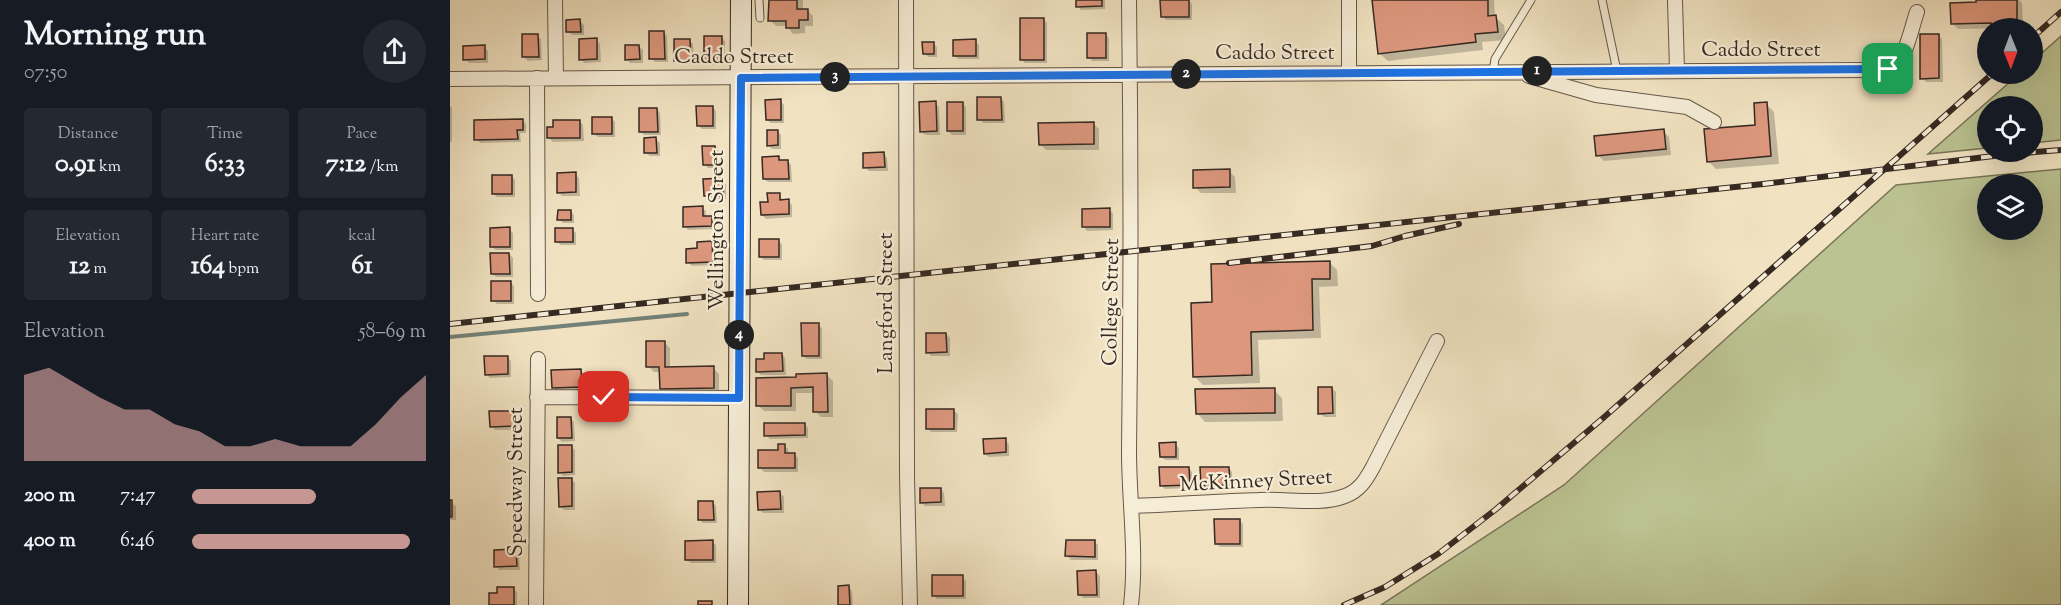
<!DOCTYPE html>
<meta charset="utf-8">
<style>
:root{--surface:#171b24;--page:#242831;--text:#f1f3f6;--muted:#9ea1a6;--accent:#c59692}
body{margin:0;font-family:"Sorts Mill Goudy",serif;background:var(--page);color:var(--text);height:100vh;display:flex;flex-direction:column;font-size:22px;white-space:nowrap}
*{box-sizing:border-box;margin:0}
p{font-size:20px;color:var(--muted)}
.icon{flex:none;width:33px;height:33px;fill:none;stroke:currentColor;stroke-width:2;stroke-linecap:round;stroke-linejoin:round}
.map{position:relative;flex:1;overflow:hidden}
.drawer{display:flex;flex-direction:column;background:var(--surface);width:450px}
.drawer>*{flex:none}
.needle{width:39px;rotate:179deg}
.controls{position:absolute;left:1527px;top:18px;display:grid;gap:12px}
.controls a{display:grid;place-items:center;width:66px;height:66px;border-radius:50%;background:var(--surface);box-shadow:0 6px 24px #0002;font-size:30px}
.pin{position:absolute;display:grid;place-items:center;width:51px;height:51px;color:#fff;margin:-26px;border-radius:12px;box-shadow:0 3px 9px #0006}
.km{position:absolute;width:30px;height:30px;margin:-15px;border-radius:50%;background:#222;color:#fff;font-size:16px;line-height:30px;text-align:center}
.round{display:grid;place-items:center;flex:none;width:63px;height:63px;border-radius:32px;background:var(--page)}
.summary{display:flex;align-items:center;justify-content:space-between;height:102px;padding:0 24px}
h1{font-size:33px;font-weight:800;line-height:45px}
.stats{display:grid;grid-template-columns:repeat(3,1fr);gap:9px;height:102px;padding:6px 24px}
.stats div{display:grid;align-content:center;border-radius:6px;background:var(--page);text-align:center}
.stats b{font-size:26px;font-weight:800}
.stats small{font-size:16px;font-weight:400}
.stats p{font-size:16px}
.chart{height:168px;padding:12px 24px}
.chart p{display:flex;justify-content:space-between}
.chart svg{width:100%;height:108px;margin-top:6px;fill:var(--accent);opacity:.7}
ul{padding:0 24px;list-style:none;font-size:20px}
li{display:grid;grid-template-columns:96px 72px 1fr;align-items:center;height:45px}
li i{height:15px;border-radius:8px;background:var(--accent)}
main{display:flex;flex:1;min-height:0}
.map>svg:first-child{display:block}
.green{fill:#bcc392;stroke:#79765a;stroke-width:1.5;fill-rule:evenodd}
.shadow{fill:#0003}
.lines{fill:none;stroke-linecap:round;stroke-linejoin:round}
.stream{stroke:#738278;stroke-width:4}
.building{fill:#dc977d;stroke:#362922;stroke-width:1.5}
.lane-casing{stroke:#65584a;stroke-width:9}
.street-casing{stroke:#65584a;stroke-width:16}
.secondary-casing{stroke:#362922;stroke-width:22}
.lane{stroke:#f6edd7;stroke-width:7}
.street{stroke:#f6edd7;stroke-width:14}
.secondary{stroke:#f6edd7;stroke-width:20}
.rail-casing{stroke:#362922;stroke-width:6}
.rail{stroke:#f6edd7;stroke-width:4;stroke-dasharray:11;stroke-linecap:butt}
.route-casing{stroke:#fff;stroke-width:12}
.route{stroke:#1a73e8;stroke-width:8}
.labels{text-anchor:middle;stroke-width:4.5;stroke-linejoin:round;paint-order:stroke}
.street-label{font-size:21px;fill:#362922;stroke:#f6edd7}
</style>
<main>
<section class="drawer">
<div class="summary"><div><h1>Morning run</h1><p>07:50</p></div><a class="round"><svg class="icon" aria-label="share" viewBox="0 0 24 24"><path d="M12 15V3M7 8l5-5 5 5M5 13v7h14v-7"/></svg></a></div>
<div class="stats">
<div><p>Distance</p><b>0.91<small> km</small></b></div>
<div><p>Time</p><b>6:33</b></div>
<div><p>Pace</p><b>7:12<small> /km</small></b></div>
</div>
<div class="stats">
<div><p>Elevation</p><b>12<small> m</small></b></div>
<div><p>Heart rate</p><b>164<small> bpm</small></b></div>
<div><p>kcal</p><b>61</b></div>
</div>
<div class="chart"><p><span>Elevation</span>58–69 m</p>
<svg viewBox="0 0 160 44" preserveAspectRatio="none"><path d="M0 44V9L10 6L20 12L30 18L40 23L50 23L60 29L70 32L80 38L90 38L100 35L110 38L120 38L130 38L140 29L150 18L160 9V44z"/></svg>
</div>
<ul>
<li><b>200 m</b>7:47<i style="width:53%"></i></li>
<li><b>400 m</b>6:46<i style="width:93%"></i></li>
</ul>
</section>
<div class="map">
<svg width="1611" height="605" viewBox="0 0 1611 605">
<rect width="100%" height="100%" fill="#f1e3c2"/>
<filter id="stains"><feTurbulence type="fractalNoise" baseFrequency=".00333" numOctaves="4"/><feColorMatrix values="0 0 0 0 .2 0 0 0 0 .09 0 0 0 0 .02 0 0 0 .5 -.17"/></filter>
<radialGradient id="worn" r=".72"><stop offset=".6" stop-color="#630" stop-opacity="0"/><stop offset="1" stop-color="#630" stop-opacity=".3"/></radialGradient>
<path class="green" d="M1611 36V140L1583 143 1582 106H1538L1537 148 1478 154 1569 74H1582L1583 61Z
M1611 169V605H931L1114 485 1446 185ZM1538 184H1582V230H1538Z"/>
<path class="shadow" d="M320 0H353V10H357L363 16V26H355V33L343 34 337 26H326L320 20Z
M628 0H655V9L631 10 628 6Z
M738 0 742 4V20H716L712 16Z
M923 0H1044L1045 17 1054 25 1056 40 1032 42 1033 50 938 61 929 53Z
M1528 0H1569L1572 3 1573 28 1508 29 1502 23 1528 4Z
M593 19 597 23V63H575L572 60Z
M130 21 134 25V35H122L118 31Z
M214 32 217 36 218 62H205L201 58Z
M655 34 659 38V61H642L639 57Z
M1488 35 1492 39 1493 82H1476L1472 78Z
M87 36 91 39 92 60 78 61 74 57Z
M271 37 275 41V65H260L256 61Z
M146 40 150 44 151 62 134 63 131 59Z
M240 41 243 44 244 64H229L225 60Z
M525 41 529 45V59H508L504 55Z
M483 43 487 47V57H478L474 53Z
M189 46 193 50V63H180L177 59Z
M34 47 38 51V63H19L15 59Z
M551 98 554 102 555 123H533L529 119Z
M330 101 334 105V123H321L317 120Z
M485 103 489 107 490 135H475L471 131Z
M512 103 516 107V135H502L498 131Z
M1316 104 1324 112 1329 164 1266 169 1258 161 1307 126Z
M0 106 2 108V142H0Z
M262 107 266 111V129H252L248 125Z
M207 109 210 113 211 135H194L191 131Z
M161 118 165 122V137H148L144 134Z
M72 120 76 124V133H70L71 142 30 143 26 139Z
M129 121 133 125 134 141 103 142 99 138Z
M643 123 649 129V150H596L590 144Z
M327 131 331 135V149H322L318 145Z
M1213 131 1219 137 1221 155 1154 161 1148 155Z
M206 139 210 143V156H200L196 153Z
M265 148 269 151V168H258L254 164Z
M434 154 437 158 438 171H419L415 167Z
M328 158 332 161H338L341 165 342 182H318L314 179Z
M779 171 785 177 786 193H751L745 187Z
M125 174 129 178 130 196H112L109 192Z
M61 176 65 180V197H47L43 193Z
M272 180 276 184V199L259 200 255 196Z
M329 194 333 201H338L342 205V217L316 219 312 215 319 203Z
M252 208 256 211V217H262L265 221 266 229 238 230 235 226Z
M659 210 663 213V230L637 231 634 227Z
M120 211 124 215V223H113L109 219Z
M59 229 63 233V250H46L42 247Z
M122 229 126 233V245H111L107 242Z
M328 241 332 244V260H314L311 257Z
M262 243 265 246 266 265 242 266 238 262Z
M59 254 63 258V277H46L42 273Z
M879 262 887 270 888 286 869 287 871 338 808 340 810 383 753 385 745 377 763 304Z
M60 282 64 286V304H47L43 300Z
M368 325 372 328V359H357L353 356Z
M496 334 500 338V356H481L478 352Z
M214 342 220 348V369L263 368 269 374V393L217 394 211 388V372H204L198 366Z
M332 354 335 358 336 375H311L307 371 316 361Z
M57 357 61 361V377L40 378 36 374Z
M131 371 134 374 135 391H107L103 388Z
M377 375 383 381V417H371L365 411 364 393H346V411H314L308 405 347 379Z
M882 388 886 392V417H874L870 413Z
M824 390 832 398 833 421 755 422 747 413Z
M504 411 508 414 507 432H481L477 428Z
M64 412 68 416V430H45L41 426Z
M121 419 124 422 125 441 112 442 108 438Z
M354 424 358 428V438L320 439 316 435Z
M555 440 559 444V456L539 457 535 454Z
M725 444 729 448V460H715L711 457Z
M334 445 338 449V455L344 454 348 458V472H314L310 468 330 452Z
M121 446 125 450V475L113 476 110 472Z
M739 468 742 472 743 488 715 489 711 485Z
M779 468 782 472 783 488 756 489 752 485Z
M121 479 125 483V510H114L110 506Z
M491 489 494 493 495 506H475L471 502Z
M330 493 334 497V513H313L309 509Z
M0 502 6 506V520H0Z
M263 502 266 506 267 523H253L249 519Z
M789 520 793 524V547H770L766 543Z
M644 541 648 545V560H621L617 556Z
M262 542 266 545V563H241L237 560Z
M66 551 69 555 70 570H49L46 566Z
M646 572 650 576V598H633L629 594Z
M512 577 516 581V599H487L483 595Z
M399 587 402 591 403 605H390Z
M63 589 67 592V605H41L48 594Z"/>
<g class="lines">
<path class="stream" d="M0 337 237 314"/>
</g>
<path class="building" d="M319 0H347V9H358V20H349V28H336V21H318Z
M626 0H652V6L626 7Z
M710 0H739V17H711Z
M922 0H1038V16L1046 15 1048 32 1025 34 1026 42 928 54Z
M1526 0H1567V22H1555V28H1541V23L1501 24 1500 3 1526 2Z
M570 18H594V60H570Z
M130 19 131 32H116V20Z
M199 31H214L215 59H199Z
M637 33H656V58H637Z
M72 34H88L89 57H72Z
M1470 34H1489V78L1470 79Z
M254 36H272V62H254Z
M147 38V59L129 60V39Z
M224 39H240L241 61H224Z
M526 39V56H503V40Z
M472 42H484V54H473Z
M35 45V59L13 60V46Z
M175 45H189L190 59 175 60Z
M527 97H551L552 120H527Z
M331 99V120H316L315 100Z
M486 101 487 131 470 132 469 102Z
M497 102H513V131H497Z
M1317 102 1321 156 1257 162 1254 129 1305 125 1304 103Z
M246 106H263V126H247Z
M189 108H207L208 132H189Z
M142 117H162V134H142Z
M73 119V130H67L68 139 24 140V120Z
M103 120H130V138H97V127H103Z
M644 122V144L589 145 588 123Z
M1214 129 1216 149 1146 156 1144 136Z
M317 130H328V145L317 146Z
M206 137 207 153H194V138Z
M252 146H265L266 165H253Z
M434 152 435 167 413 168V153Z
M329 156V160H338L339 179H313L312 157Z
M780 169V187L743 188V170Z
M126 172V192L107 193V173Z
M42 175H62V194H42Z
M273 178V196H254L253 179Z
M317 193H330V200L339 199V214L311 215 310 202H318Z
M253 206V216H262V226L233 227V207Z
M660 208V227H632V209Z
M108 210H121V220H107Z
M60 227V247H40V228Z
M105 228H123V242H105Z
M309 239H329V257H309Z
M262 241 263 262 236 263V249L247 248V242Z
M40 253H59L60 274H41Z
M880 261V279H862L863 330 801 332 802 375 743 377 741 303 762 302 761 264Z
M41 281H61V301H41Z
M351 323H369V356H352Z
M476 333H496L497 352 476 353Z
M196 341H215V367L264 366V388L210 389 209 367H196Z
M314 353H332L333 371 306 372V359H314Z
M34 356H58V374L35 375Z
M131 369 132 387 102 388 101 370Z
M377 373 378 412H363V387L341 388V406H306V378L346 377V374Z
M868 387H882L883 413 868 414Z
M825 388V413L746 414 745 389Z
M476 409H504V429H476Z
M39 411H64L65 426 40 427Z
M107 417H121L122 438H107Z
M314 423H355V435L314 436Z
M556 438V452L534 454 533 439Z
M726 442V457H710L709 443Z
M328 444H335V453H345V468H308V450H328Z
M108 445H122V472L108 473Z
M709 467H739L740 485 710 486Z
M750 467H779L780 485 751 486Z
M108 478H122V506L109 507Z
M470 488H491V502L470 503Z
M330 491 331 509 308 510 307 492Z
M0 500H2V517H0Z
M248 501H263L264 520H248Z
M764 519H790V544H765Z
M263 540V560H235V541Z
M616 540H645V557L615 556Z
M66 549 67 566 44 567V550Z
M646 570 647 595H628L627 571Z
M482 575H513V596H482Z
M399 585 400 605H388V586Z
M47 587H64V605H39V593H47Z
M248 601H262V605H248Z"/>
<g class="lines">
<g class="lane-casing">
<path id="lane" d="M309 0 310 18
M1152 0 1167 71
M1043 72 1045 59 1081 0"/>
</g>
<g class="street-casing">
<path id="street" d="M105 0 106 78
M456 0 457 477 460 605
M679 0C681 150 681 300 679 451 679 502 687 554 681 605
M899 0V73
M1225 0 1227 70
M1079 76 1146 95 1237 107 1264 122
M87 78 88 294
M0 79 1420 70C1427 70 1436 71 1443 67 1456 60 1462 25 1467 12
M87 397 289 398
M681 506C723 505 766 501 809 500 836 498 869 506 895 496 909 491 916 480 923 467L987 341
M86 605 88 359"/>
</g>
<g class="secondary-casing">
<path id="secondary" d="M288 605 291 0"/>
</g>
<use href="#lane" class="lane"/>
<use href="#street" class="street"/>
<use href="#secondary" class="secondary"/>
<g class="rail-casing">
<path id="rail" d="M1582 38 1611 12
M779 263 922 246 955 236 1009 224
M0 324 1313 184 1560 154 1611 150
M894 605 935 587 988 554 1045 510 1152 419 1542 74"/>
</g>
<use href="#rail" class="rail"/>
</g>
<g class="lines">
<g class="route-casing">
<path id="route" d="M154 397 289 398 291 78 1438 69"/>
</g>
<use href="#route" class="route"/>
</g>
<g class="labels">
<g class="street-label">
<text x="1311" y="56">Caddo Street</text>
<text x="825" y="59">Caddo Street</text>
<text x="284" y="63">Caddo Street</text>
<text transform="translate(266 230) rotate(-90)" y="7">Wellington Street</text>
<text transform="translate(660 302) rotate(-89)" y="7">College Street</text>
<text transform="translate(435 303) rotate(-90)" y="7">Langford Street</text>
<text transform="translate(806 480) rotate(-3)" y="7">McKinney Street</text>
<text transform="translate(65 482) rotate(-90)" y="7">Speedway Street</text>
</g>
</g>
<rect width="100%" height="100%" filter="url(#stains)"/>
<rect width="100%" height="100%" fill="url(#worn)"/>
</svg>
<div class="controls">
<a><svg class="needle" viewBox="-14 -14 28 28"><path d="M0-13l5 13h-10z" fill="#e53935"/><path d="M0 13l5-13h-10z" fill="#9ea1a6"/></svg></a>
<a><svg class="icon" aria-label="locate" viewBox="0 0 24 24"><circle cx="12" cy="12" r="6"/><path d="M12 2v4M12 18v4M2 12h4M18 12h4"/></svg></a>
<a><svg class="icon" aria-label="layers" viewBox="0 0 24 24"><path d="M12 4l9 5-9 5-9-5zM3 14l9 5 9-5"/></svg></a>
</div>
<div class="pin" style="left:1438px;top:69px;background:#1e9e55"><svg class="icon" aria-label="arrive" viewBox="0 0 24 24"><path d="M6 21V4h12l-3 4 3 4H6"/></svg></div>
<div class="pin" style="left:154px;top:397px;background:#d93025"><svg class="icon" aria-label="check" viewBox="0 0 24 24"><path d="M5 12l5 5 9-10"/></svg></div>
<b class="km" style="left:1087px;top:71px">1</b>
<b class="km" style="left:736px;top:74px">2</b>
<b class="km" style="left:385px;top:77px">3</b>
<b class="km" style="left:289px;top:335px">4</b>
</div>
</main>
